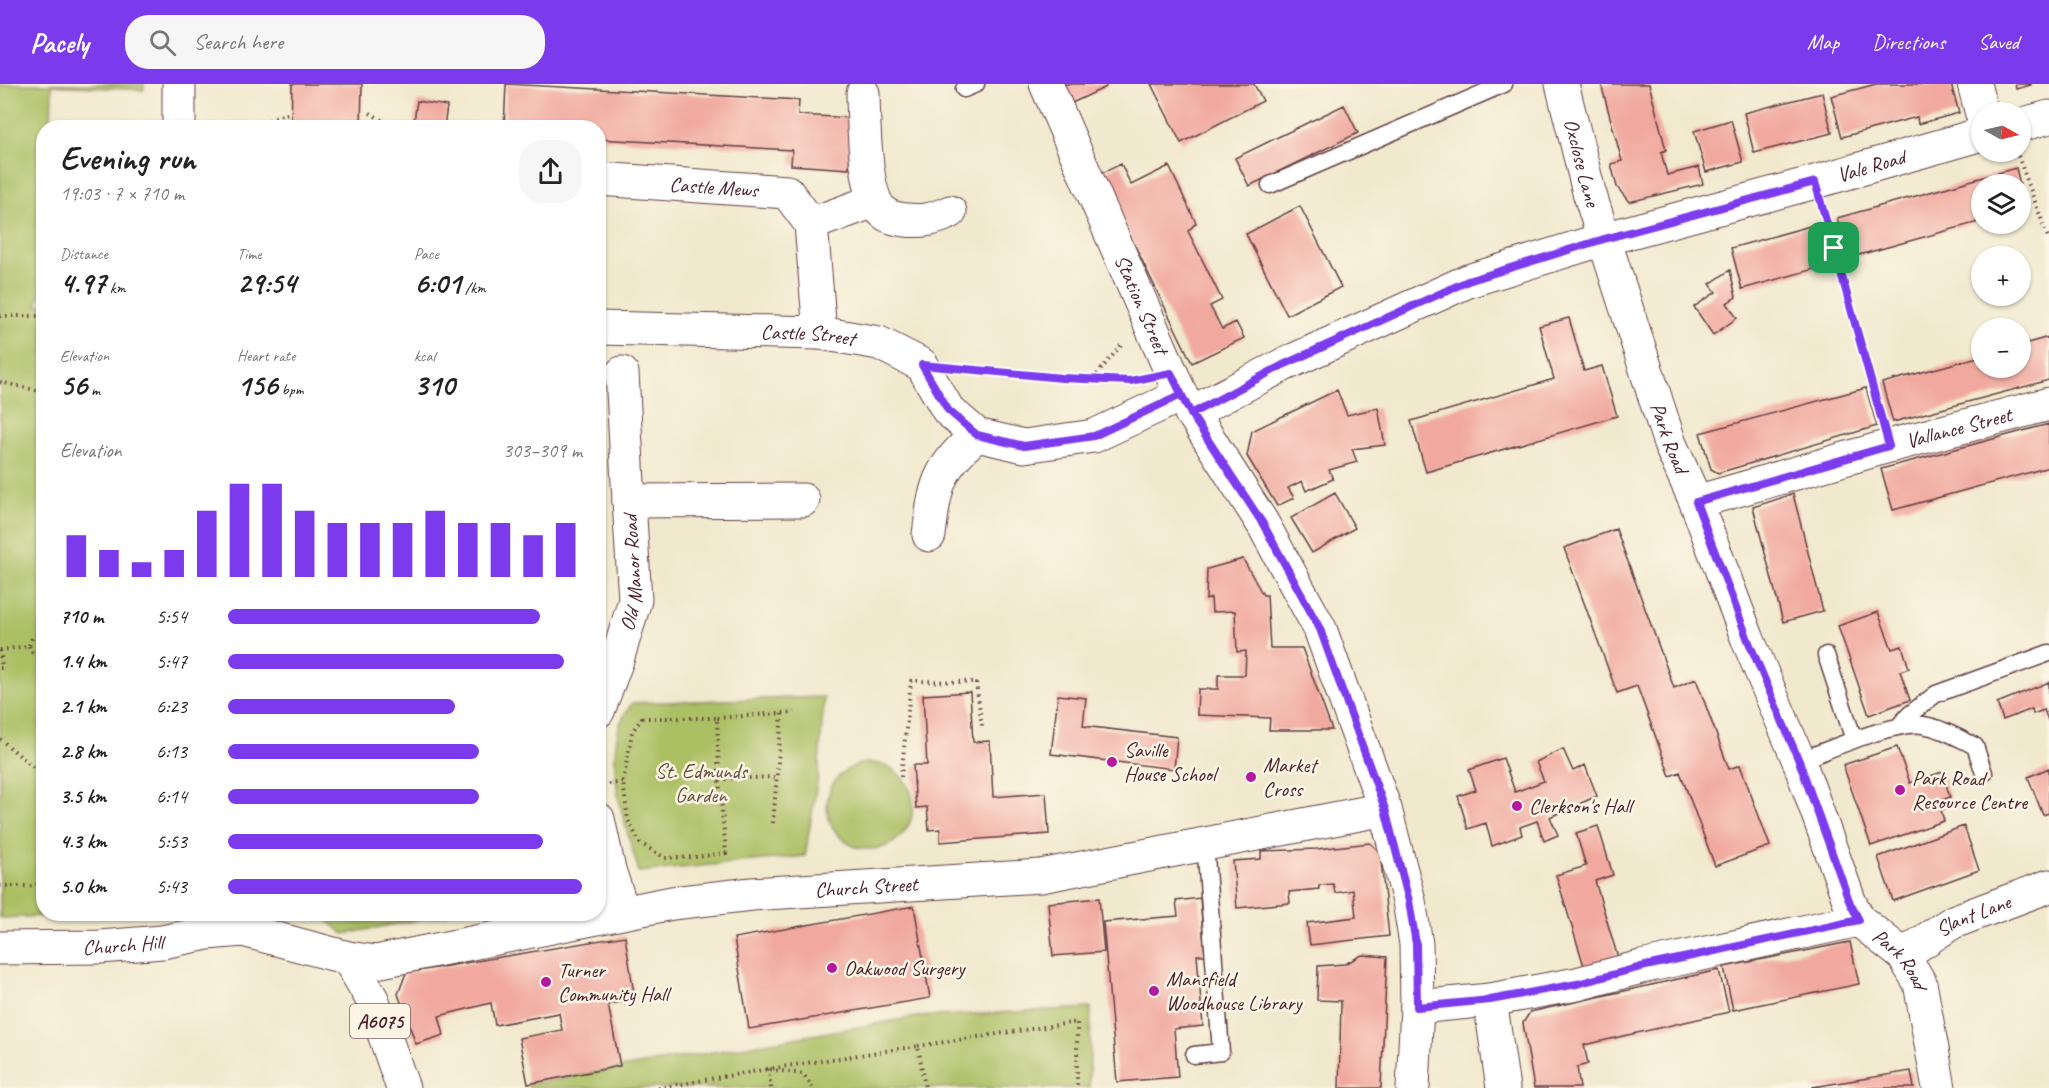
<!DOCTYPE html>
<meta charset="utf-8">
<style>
:root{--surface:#fff;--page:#f6f6f6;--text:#222;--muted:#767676;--accent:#7c3aed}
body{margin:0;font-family:Caveat,sans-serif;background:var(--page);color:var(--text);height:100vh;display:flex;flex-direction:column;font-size:22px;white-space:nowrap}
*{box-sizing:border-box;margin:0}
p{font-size:20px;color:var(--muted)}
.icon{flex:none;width:33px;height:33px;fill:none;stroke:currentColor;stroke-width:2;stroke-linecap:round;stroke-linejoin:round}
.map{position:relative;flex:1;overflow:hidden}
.sheet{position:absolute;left:36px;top:36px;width:570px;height:801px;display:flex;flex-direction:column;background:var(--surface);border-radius:24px;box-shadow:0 2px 4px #0004}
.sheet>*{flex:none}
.needle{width:39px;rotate:98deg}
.buttons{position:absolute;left:1971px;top:18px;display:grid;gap:12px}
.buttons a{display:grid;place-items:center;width:60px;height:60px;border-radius:50%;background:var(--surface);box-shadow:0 2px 4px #0004;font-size:30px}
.pin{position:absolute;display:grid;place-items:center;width:51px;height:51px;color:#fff;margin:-26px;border-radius:12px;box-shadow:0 3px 9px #0006}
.round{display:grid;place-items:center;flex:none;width:63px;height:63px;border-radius:24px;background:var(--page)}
.head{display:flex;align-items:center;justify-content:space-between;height:102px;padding:0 24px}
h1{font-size:33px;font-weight:800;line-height:45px}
.figures{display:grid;grid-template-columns:repeat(3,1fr);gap:9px;height:102px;padding:6px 24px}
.figures div{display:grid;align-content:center}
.figures b{font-size:30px;font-weight:800}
.figures small{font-size:16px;font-weight:400}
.figures p{font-size:16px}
.chart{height:168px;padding:12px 24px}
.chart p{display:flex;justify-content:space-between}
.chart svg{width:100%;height:108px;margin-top:6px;stroke:var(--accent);stroke-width:6}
ul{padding:0 24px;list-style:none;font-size:20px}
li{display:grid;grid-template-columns:96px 72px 1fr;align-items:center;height:45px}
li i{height:15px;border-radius:8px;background:var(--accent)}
header{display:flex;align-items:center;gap:36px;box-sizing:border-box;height:84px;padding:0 30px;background:var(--accent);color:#fff}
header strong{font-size:28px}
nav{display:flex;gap:33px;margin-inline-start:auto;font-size:21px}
.search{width:420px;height:54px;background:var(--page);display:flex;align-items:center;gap:15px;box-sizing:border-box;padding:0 21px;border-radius:24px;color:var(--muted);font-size:22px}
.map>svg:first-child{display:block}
.green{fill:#abbf63;stroke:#7a6f47;stroke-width:1.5}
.building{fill:#f1a99f}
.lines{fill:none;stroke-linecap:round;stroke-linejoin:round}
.service-casing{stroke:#633d43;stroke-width:19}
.minor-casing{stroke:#633d43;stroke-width:35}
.tertiary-casing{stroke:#633d43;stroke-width:35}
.secondary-casing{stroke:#633d43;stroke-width:35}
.primary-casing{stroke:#633d43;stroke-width:35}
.path{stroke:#633d43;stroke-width:4;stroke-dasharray:1.5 4.5;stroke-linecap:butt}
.service{stroke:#fff;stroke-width:16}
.minor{stroke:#fff;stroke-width:33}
.tertiary{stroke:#fff;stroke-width:33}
.secondary{stroke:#fff;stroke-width:33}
.primary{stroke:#fff;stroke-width:33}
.route-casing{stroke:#fff;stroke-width:12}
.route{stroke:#7c3aed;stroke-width:8}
.poi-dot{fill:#b5179e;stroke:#fcf5e5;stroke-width:2}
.labels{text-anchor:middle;stroke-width:5;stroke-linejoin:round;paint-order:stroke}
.shield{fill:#fcf5e5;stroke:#7f5f63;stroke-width:1.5}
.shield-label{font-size:20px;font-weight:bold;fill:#4a1f2b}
.street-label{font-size:21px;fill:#4a1f2b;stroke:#fcf5e5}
.poi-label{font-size:21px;fill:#4a1f2b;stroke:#fcf5e5;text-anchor:start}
.park-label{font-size:21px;fill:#674f3c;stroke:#fcf5e5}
</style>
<header>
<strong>Pacely</strong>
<div class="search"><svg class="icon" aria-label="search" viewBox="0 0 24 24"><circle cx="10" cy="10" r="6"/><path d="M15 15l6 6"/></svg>Search here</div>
<nav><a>Map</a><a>Directions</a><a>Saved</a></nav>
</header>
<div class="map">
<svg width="2049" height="1004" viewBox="0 0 2049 1004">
<rect width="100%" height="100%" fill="#fcf5e5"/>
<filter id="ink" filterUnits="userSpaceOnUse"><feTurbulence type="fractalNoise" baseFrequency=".0167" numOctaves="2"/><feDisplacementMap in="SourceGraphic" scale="12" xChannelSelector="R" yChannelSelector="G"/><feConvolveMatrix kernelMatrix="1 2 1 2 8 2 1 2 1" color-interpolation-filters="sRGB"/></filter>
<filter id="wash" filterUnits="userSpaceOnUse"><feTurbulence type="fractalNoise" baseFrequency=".008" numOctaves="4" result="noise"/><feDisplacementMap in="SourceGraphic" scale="24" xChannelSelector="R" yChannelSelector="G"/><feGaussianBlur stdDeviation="1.35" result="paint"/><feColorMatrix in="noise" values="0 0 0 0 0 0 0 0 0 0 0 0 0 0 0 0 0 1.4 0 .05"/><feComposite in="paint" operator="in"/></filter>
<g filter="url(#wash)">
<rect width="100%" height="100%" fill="#f1e9ce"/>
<path class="green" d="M0 0H144V6L52 1 51 43 44 44V200L37 221H44V830H92L0 834Z
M824 613 818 693 805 772 639 788C626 741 606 693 619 643 621 635 628 626 632 619Z
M827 722a43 43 0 1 1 86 0a43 43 0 1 1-86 0Z
M319 830H449L344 850Z
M1091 924 1089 1004H529L528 1000 916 933Z"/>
<g id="blocks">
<path class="building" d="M292 0H362L361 44H291Z
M506 0 799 16 798 31 852 34 849 85 791 81 792 66 598 55V44H504Z
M1063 0H1105L1106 3 1072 19Z
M1151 0H1254L1263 17 1181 59Z
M1601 0H1649L1666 66 1661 68 1667 91 1699 83 1703 100 1629 118 1617 103 1611 80 1622 77Z
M1876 0H1951L1959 29 1918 40 1917 33 1842 53 1831 12Z
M2015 0H2031V1L2016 5Z
M1822 9 1832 49 1754 69 1744 29Z
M417 17 447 22 444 44H413Z
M1344 21 1358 49 1249 102 1235 74Z
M1731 36 1743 78 1706 88 1694 47Z
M1121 80 1131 101 1169 82 1196 139 1188 147 1222 216 1210 222 1222 245 1236 238 1244 254 1192 279 1100 90Z
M2016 84 2020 100H1982V137L1848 174 1837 134Z
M2020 103 2027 124 2020 126Z
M1300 122 1341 203 1287 231 1246 150Z
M1821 139 1832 180 1742 205 1731 164Z
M1730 186 1736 213 1727 219 1737 234 1713 251 1694 223 1716 208 1710 200Z
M1569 234 1584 287 1602 282 1617 332 1426 388 1411 337 1554 295 1539 242Z
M2049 253V296L1893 338 1882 299 1982 272V284H2020V261Z
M1866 304 1877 342 1718 389 1711 385 1700 349Z
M1337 306 1347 331 1378 324 1385 361 1352 365 1357 378 1329 386 1333 395 1306 407 1302 397 1288 404 1294 414 1277 422 1247 372 1252 347Z
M2049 340V383L1893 426 1881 385Z
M1335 409 1355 444 1312 469 1291 434Z
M1793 410 1823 527 1783 538 1753 423Z
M1616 445 1674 604 1696 595 1729 685 1740 681 1770 762 1715 782 1680 688 1670 692 1637 602 1617 609 1564 464Z
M1243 475 1263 511H1267L1270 564H1302L1332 646H1269L1270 634 1197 631 1198 605H1218V591H1245L1246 567 1237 568 1235 527 1212 528 1211 514 1206 516 1207 485Z
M1878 528 1892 565 1902 562 1909 584 1900 587 1910 616 1869 631 1838 542Z
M2049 598V639L2044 626 2033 630 2032 625 2003 636 1997 619Z
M970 608 973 658 990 657 993 713 1046 709 1049 750 940 758V745L929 746 927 723 916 724 913 681H927L923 611Z
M1058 611 1086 614 1083 642 1177 653 1174 685 1051 670Z
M1897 663 1910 699 1942 688 1950 713 1942 716 1945 724 1941 726 1944 737 1871 762 1843 681Z
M1563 665 1573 687 1585 681 1597 712 1550 733 1558 751 1544 757 1537 737 1520 743 1522 751 1492 762 1486 739 1468 745 1458 712 1476 706 1469 686 1503 674 1515 708 1544 697 1536 678Z
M2049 684V729L2043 731 2028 693Z
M1598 742 1613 791 1595 797 1618 874 1585 885 1556 791 1586 782 1576 749Z
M1964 742 1979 786 1893 817 1878 773Z
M1370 759 1380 768 1389 852 1310 861 1307 839 1356 833 1353 806 1335 809 1333 800 1319 801V805L1289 808 1290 819 1237 824 1233 777 1261 775V767L1317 765Z
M1099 814 1104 868 1053 872 1048 819Z
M1200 814 1205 871H1197L1203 942 1174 945 1178 993 1117 998 1103 838 1178 832 1176 817Z
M914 822 930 914 749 945 734 854Z
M625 852 635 916 608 920 620 982 528 1000 519 954 562 946 559 929 495 941 491 919 439 932 444 951 416 960 398 910 406 889Z
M1850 858 1859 900 1733 926 1724 883Z
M1362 871 1387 873 1381 1004H1339L1341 917 1317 916 1318 882 1345 880Z
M1719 886 1729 928 1584 961 1588 980 1577 983 1580 1004H1534L1523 939 1530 928Z
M1911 987 1914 1004H1813V1003Z"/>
</g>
</g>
<g filter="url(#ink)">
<use href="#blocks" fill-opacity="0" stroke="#633d43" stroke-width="1.5"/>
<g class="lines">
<g class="service-casing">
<path id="service" d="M964 5 976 0
M1270 101 1504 0
M1826 571 1854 656
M1898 643 1910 630 1936 610 2049 569
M1799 677C1828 666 1894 637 1923 641 1942 644 1958 654 1975 662L1984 689
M1194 971 1221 968 1205 759"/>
</g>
<g class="minor-casing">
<g id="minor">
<path id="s1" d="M1562 0 1589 108 1670 360 1696 418 1748 556 1799 677 1850 819 1859 836 1903 871 1920 899 1939 1004"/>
<path d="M1974 0 1982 30"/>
<path d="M863 9C864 36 863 112 884 129 890 134 899 135 906 136 923 138 935 135 950 128"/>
<path d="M2020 41 2049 33"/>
<path id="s2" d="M598 95 787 108 811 140 820 249"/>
<path d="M811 140 874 117"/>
<path id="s3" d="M598 244 820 249 879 259 922 281 948 326 977 351 1024 362 1094 352 1181 311"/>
<path d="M622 289 629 417"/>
<path id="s4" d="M1191 329 1283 281 1468 197 1604 155 1815 98 1982 50"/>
<path id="s5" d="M1696 418 1889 362 2049 320"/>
<path d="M929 451C935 403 937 384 977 351"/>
<path id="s6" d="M598 627 617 576 635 516 629 417 803 416"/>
<path d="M598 735 609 786 623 828"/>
<path id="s7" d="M1903 871 1953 838 2049 802"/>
<path id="s8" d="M348 874 376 878 672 819 752 810 1041 792 1385 725"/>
<path d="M1490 916 1503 1004"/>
<path d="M1417 923 1490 916 1577 900 1641 883 1859 836"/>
</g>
</g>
<g class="tertiary-casing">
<g id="tertiary">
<path id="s9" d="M1046 0 1181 311 1263 440 1320 545 1385 725 1409 817 1416 860 1417 923 1413 1004"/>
</g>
</g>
<g class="secondary-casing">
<g id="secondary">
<path id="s10" d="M0 864 100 863 162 858 207 849 243 846"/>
</g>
</g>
<g class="primary-casing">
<path id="primary" d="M179 44V0
M241 830 243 846 348 874 372 915 403 1004"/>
</g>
<path class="path" d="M370 29 395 44
M260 44 274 33 291 29
M2018 72 2049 156
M1824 128 1881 331
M0 232H44
M960 284 1062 294 1132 297
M1093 295 1123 259
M0 298 44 308
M29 562 32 568 40 570 44 568
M0 566 29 562 32 554 37 551 44 552
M0 584H2L0 566
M642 634H717L719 695 726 769 697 773 665 774 640 759 628 736 623 698 632 648Z
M717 634 795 628
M0 655 44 692
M901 693 911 597 976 598 982 642
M719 695 777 693
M603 701 623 698
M773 739 782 629
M0 802H32L44 798
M918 962 1077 938V1004
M658 1004 768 985 803 990 813 1004
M771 1004 768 985 918 962 925 1004"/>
<use href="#service" class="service"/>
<use href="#minor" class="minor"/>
<use href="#tertiary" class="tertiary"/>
<use href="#secondary" class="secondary"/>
<use href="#primary" class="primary"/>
</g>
</g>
<g class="lines" filter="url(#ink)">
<g class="route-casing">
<path id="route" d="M1834 164 1815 98 1604 155 1468 197 1283 281 1191 330 1171 289 1130 297 1062 294 922 281 948 326 977 351 1024 362 1094 352 1181 311 1191 330 1263 440 1320 545 1385 725 1409 817 1416 860 1417 923 1490 916 1577 900 1641 883 1859 836 1850 819 1799 677 1748 556 1696 418 1889 362 1834 164"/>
</g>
<use href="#route" class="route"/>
</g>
<g class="poi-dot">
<circle cx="1112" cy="678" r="6"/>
<circle cx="1251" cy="693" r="6"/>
<circle cx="1900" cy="706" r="6"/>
<circle cx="1517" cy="722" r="6"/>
<circle cx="832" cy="884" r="6"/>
<circle cx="546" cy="898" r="6"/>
<circle cx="1154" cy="907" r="6"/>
</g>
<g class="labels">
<rect class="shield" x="350" y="920" width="60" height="34" rx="4.5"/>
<g class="shield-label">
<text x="380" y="944">A6075</text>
</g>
<g class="street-label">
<text dy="7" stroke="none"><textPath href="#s1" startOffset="81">Oxclose Lane</textPath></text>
<text dy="7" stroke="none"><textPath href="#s4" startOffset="726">Vale Road</textPath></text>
<text dy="7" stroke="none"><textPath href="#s2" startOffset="116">Castle Mews</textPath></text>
<text dy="7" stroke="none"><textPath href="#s9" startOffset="240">Station Street</textPath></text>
<text dy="7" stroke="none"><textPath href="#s3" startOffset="210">Castle Street</textPath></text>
<text dy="7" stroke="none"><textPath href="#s5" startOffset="273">Vallance Street</textPath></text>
<text dy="7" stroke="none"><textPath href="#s1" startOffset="370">Park Road</textPath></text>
<text dy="7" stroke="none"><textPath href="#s6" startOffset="144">Old Manor Road</textPath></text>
<text dy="7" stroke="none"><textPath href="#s8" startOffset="525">Church Street</textPath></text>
<text dy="7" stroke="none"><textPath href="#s7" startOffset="81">Slant Lane</textPath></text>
<text dy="7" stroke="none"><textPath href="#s10" startOffset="123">Church Hill</textPath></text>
<text dy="7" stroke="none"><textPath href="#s1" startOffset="946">Park Road</textPath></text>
</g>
<g class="poi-label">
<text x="1124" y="673">Saville<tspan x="1124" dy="24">House School</tspan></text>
<text x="1263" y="688">Market<tspan x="1263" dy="24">Cross</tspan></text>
<text x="1912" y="701">Park Road<tspan x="1912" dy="24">Resource Centre</tspan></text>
<text x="1529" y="729">Clerkson's Hall</text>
<text x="844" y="891">Oakwood Surgery</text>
<text x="558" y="893">Turner<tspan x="558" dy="24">Community Hall</tspan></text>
<text x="1166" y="902">Mansfield<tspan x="1166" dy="24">Woodhouse Library</tspan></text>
</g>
<g class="park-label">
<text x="701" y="694">St. Edmunds<tspan x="701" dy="24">Garden</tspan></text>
</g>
</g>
</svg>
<div class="buttons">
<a><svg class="needle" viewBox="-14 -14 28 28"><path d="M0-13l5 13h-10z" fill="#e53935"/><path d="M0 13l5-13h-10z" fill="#767676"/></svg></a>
<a><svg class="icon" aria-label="layers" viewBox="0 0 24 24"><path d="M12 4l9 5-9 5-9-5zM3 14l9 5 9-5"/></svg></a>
<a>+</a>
<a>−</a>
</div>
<div class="pin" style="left:1834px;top:164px;background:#1e9e55"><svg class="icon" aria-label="arrive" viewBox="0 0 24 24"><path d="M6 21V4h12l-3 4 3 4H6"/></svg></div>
<section class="sheet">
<div class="head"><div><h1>Evening run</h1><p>19:03 · 7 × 710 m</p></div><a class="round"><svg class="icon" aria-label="share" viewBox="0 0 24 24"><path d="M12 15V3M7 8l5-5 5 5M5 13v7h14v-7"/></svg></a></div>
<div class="figures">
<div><p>Distance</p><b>4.97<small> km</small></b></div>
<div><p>Time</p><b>29:54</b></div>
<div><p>Pace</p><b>6:01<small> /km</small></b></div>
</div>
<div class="figures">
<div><p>Elevation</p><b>56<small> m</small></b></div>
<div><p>Heart rate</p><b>156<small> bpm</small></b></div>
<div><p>kcal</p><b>310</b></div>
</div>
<div class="chart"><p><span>Elevation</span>303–309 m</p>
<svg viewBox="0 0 160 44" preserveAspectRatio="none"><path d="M5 44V27M15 44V33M25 44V38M35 44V33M45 44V17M55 44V6M65 44V6M75 44V17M85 44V22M95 44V22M105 44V22M115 44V17M125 44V22M135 44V22M145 44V27M155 44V22"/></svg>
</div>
<ul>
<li><b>710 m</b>5:54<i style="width:88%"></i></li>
<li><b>1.4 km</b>5:47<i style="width:95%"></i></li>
<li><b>2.1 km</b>6:23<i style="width:64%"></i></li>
<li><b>2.8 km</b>6:13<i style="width:71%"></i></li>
<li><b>3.5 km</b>6:14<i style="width:71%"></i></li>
<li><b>4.3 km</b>5:53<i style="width:89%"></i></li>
<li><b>5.0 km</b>5:43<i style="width:100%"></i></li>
</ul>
</section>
</div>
